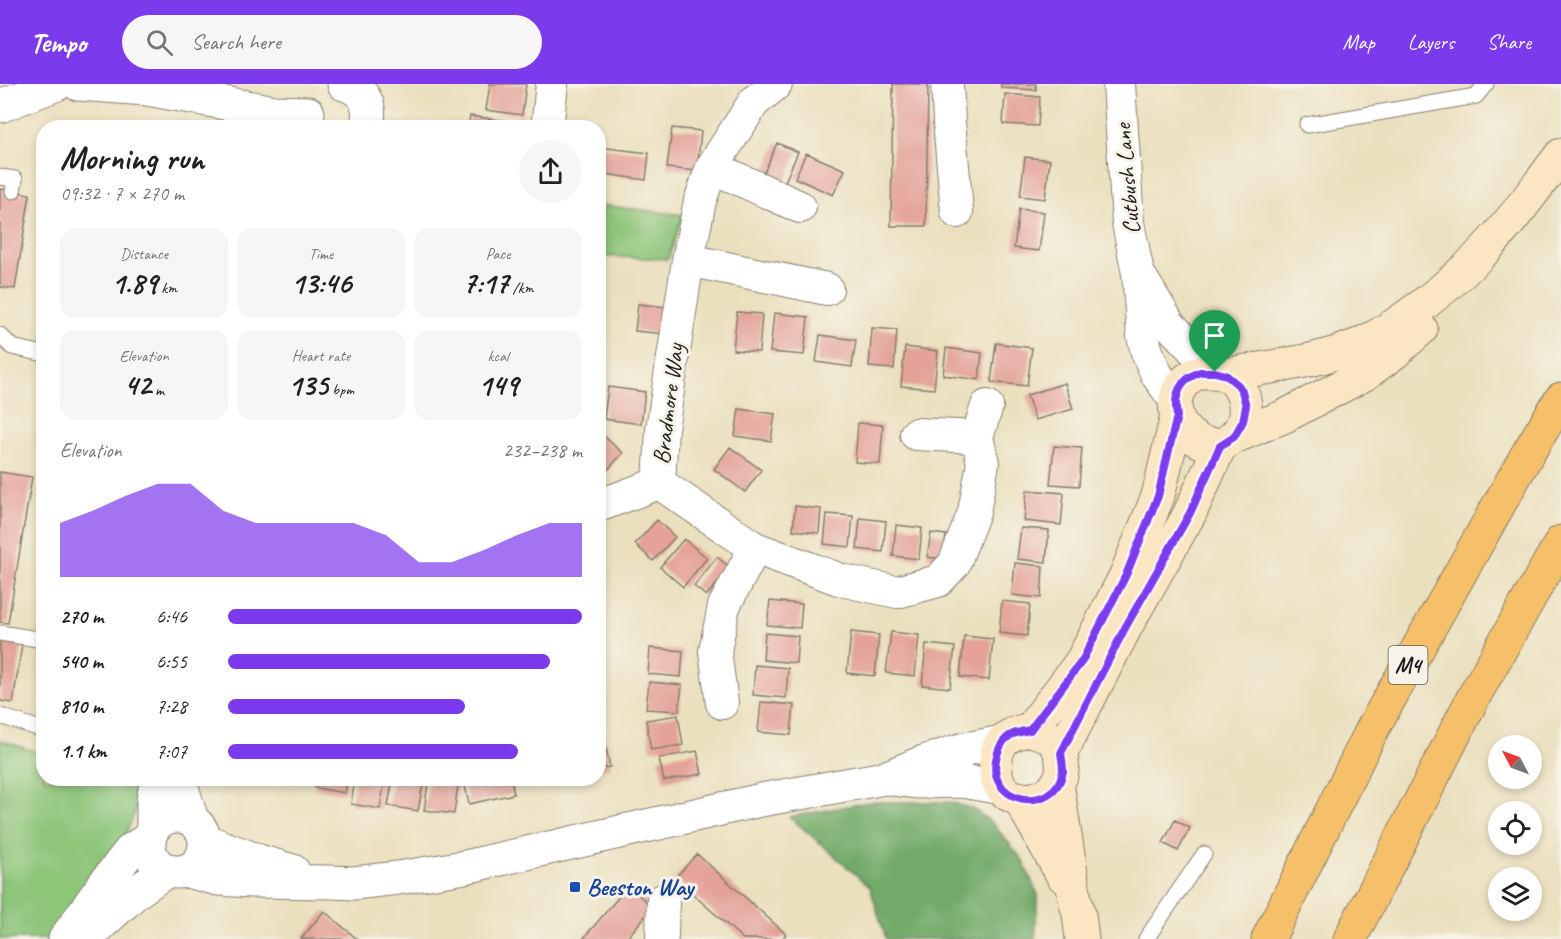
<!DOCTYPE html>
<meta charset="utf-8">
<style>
:root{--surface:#fff;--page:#f6f6f6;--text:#202124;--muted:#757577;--accent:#7c3aed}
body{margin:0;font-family:Caveat,sans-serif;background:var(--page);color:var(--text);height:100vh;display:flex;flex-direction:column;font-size:22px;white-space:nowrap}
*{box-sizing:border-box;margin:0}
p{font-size:20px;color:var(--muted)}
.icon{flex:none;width:33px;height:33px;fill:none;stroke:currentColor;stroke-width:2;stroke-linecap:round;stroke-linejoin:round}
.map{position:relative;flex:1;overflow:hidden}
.details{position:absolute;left:36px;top:36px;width:570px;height:666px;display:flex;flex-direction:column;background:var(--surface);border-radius:24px;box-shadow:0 3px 9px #0003}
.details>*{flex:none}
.needle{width:39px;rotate:311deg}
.fabs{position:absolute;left:1488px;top:651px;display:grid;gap:12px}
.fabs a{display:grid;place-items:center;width:54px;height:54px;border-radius:50%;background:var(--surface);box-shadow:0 3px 9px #0003;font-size:30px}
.pin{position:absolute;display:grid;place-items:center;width:51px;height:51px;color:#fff;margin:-62px -26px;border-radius:50% 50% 50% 0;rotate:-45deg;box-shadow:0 0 6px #0007}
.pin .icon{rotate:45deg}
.round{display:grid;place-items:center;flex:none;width:63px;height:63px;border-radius:32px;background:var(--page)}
.head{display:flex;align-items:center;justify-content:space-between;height:102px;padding:0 24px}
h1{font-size:33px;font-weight:700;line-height:45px}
.stats{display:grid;grid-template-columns:repeat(3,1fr);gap:9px;height:102px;padding:6px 24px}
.stats div{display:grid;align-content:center;border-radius:15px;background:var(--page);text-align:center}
.stats b{font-size:30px;font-weight:700}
.stats small{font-size:16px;font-weight:400}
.stats p{font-size:16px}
.chart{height:168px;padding:12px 24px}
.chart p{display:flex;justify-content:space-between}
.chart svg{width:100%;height:108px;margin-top:6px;fill:var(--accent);opacity:.7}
ul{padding:0 24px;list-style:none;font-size:20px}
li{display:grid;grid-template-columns:96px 72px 1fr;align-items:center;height:45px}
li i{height:15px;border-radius:8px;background:var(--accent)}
header{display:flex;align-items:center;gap:36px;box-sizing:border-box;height:84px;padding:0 30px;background:var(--accent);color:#fff}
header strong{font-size:28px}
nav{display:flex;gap:33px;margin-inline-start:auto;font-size:21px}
.search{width:420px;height:54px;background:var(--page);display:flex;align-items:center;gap:15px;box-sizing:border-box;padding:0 21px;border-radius:33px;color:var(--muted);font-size:22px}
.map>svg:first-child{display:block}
.green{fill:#8dc579;stroke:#54704a;stroke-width:1.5}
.forest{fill:#72aa69;stroke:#476342;stroke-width:1.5}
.building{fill:#e4a298}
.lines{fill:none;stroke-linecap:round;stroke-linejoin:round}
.service-casing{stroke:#847e6d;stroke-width:17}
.minor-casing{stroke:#847e6d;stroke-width:34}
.tertiary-casing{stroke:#847e6d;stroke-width:35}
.secondary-casing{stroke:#847e6d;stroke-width:35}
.motorway-casing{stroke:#847e6d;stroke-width:35}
.service{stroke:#fff;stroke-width:15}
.minor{stroke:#fff;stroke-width:32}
.tertiary{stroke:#fff;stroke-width:33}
.secondary{stroke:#fbe6c4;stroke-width:33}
.motorway{stroke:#f6c06b;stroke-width:33}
.route-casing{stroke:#fff;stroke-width:12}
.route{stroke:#7c3aed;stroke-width:8}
.transit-dot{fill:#1a4fb4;stroke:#f7f3e8;stroke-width:2}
.labels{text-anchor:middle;stroke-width:6;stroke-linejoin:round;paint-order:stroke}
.shield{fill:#f7f3e8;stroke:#5e5c59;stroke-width:1.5}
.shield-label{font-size:22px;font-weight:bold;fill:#1c1c1c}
.street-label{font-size:24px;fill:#1c1c1c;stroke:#f7f3e8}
.transit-label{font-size:24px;font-weight:bold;fill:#164399;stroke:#f7f3e8;text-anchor:start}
</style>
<header>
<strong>Tempo</strong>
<div class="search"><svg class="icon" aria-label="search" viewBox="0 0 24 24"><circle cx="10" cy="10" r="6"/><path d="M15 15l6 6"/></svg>Search here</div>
<nav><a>Map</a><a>Layers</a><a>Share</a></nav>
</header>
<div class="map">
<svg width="1561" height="855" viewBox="0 0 1561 855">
<rect width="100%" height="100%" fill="#f7f3e8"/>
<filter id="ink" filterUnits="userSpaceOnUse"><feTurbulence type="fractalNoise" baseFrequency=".0167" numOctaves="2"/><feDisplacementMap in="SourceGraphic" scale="12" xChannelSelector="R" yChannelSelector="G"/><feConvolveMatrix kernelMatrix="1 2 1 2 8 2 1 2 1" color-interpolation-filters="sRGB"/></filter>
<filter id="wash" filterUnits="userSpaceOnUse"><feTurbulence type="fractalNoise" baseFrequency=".008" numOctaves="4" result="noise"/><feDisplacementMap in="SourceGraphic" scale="24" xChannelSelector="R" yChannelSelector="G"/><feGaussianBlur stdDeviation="1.35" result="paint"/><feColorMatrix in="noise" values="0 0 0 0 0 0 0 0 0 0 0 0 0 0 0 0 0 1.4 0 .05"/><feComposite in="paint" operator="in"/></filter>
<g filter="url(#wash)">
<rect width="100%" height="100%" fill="#ebe0be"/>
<path class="green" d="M599 121 683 131 668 175 599 172Z
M0 656 43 670 44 694 121 695 145 702 126 750 51 855H0Z"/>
<path class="forest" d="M869 718H950L973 725 992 739 1022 775 1038 811 1035 855H886L870 803 790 733Z"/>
<g id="blocks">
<path class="building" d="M490 0H526L522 31 486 26Z
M893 0H928L926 142H891Z
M1001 0H1036V6L1001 4Z
M1005 10 1040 13 1038 42 1003 40Z
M470 32 506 37 505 44H468Z
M672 44 701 47 697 87 667 84Z
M777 59 798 68 784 100 763 91Z
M598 63 649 69 646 96 598 89Z
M806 69 845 86 833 111 795 94Z
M1025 73 1050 76 1045 115 1020 112Z
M0 105 30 110 15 205 0 203Z
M1019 125 1044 128 1039 167 1014 164Z
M638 220 667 223 665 250 635 247Z
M737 228 762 230 759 268 733 266Z
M774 229 808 233 804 271 770 268Z
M872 244 897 246 894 285 869 283Z
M820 251 856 256 852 283 816 278Z
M996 259 1032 264 1027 302 991 298Z
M905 263 938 267 934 305 901 302Z
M946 264 982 269 979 296 943 291Z
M1065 299 1073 325 1035 336 1027 311Z
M608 303 645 308 641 340 604 335Z
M739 325 775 330 771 357 735 352Z
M858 339 883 341 880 380 855 378Z
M598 347 623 369 601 393 598 391Z
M1054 362 1082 364 1079 402 1050 400Z
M730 363 761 386 745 408 714 385Z
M0 388 32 393 8 539 0 538Z
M1027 406 1064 409 1061 441 1024 437Z
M795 422 821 425 819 449 793 446Z
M827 430 853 432 850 463 824 460Z
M860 434 886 437 883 468 857 465Z
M657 436 675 453 653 477 635 460Z
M896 441 922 444 919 475 893 472Z
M1021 444 1049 446 1046 478 1017 475Z
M931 449 946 451 943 475 927 473Z
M684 455 707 474 683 503 660 483Z
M717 473 731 484 706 512 694 502Z
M1015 479 1043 482 1041 514 1012 511Z
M770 517 802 520 800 544 767 541Z
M1002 517 1030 520 1027 552 999 549Z
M851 548 879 551 875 592 847 589Z
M891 548 919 551 915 592 886 589Z
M765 549 798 552 796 579 763 576Z
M964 552 993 555 989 596 960 593Z
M0 557 22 560 13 619 0 617Z
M926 560 955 563 950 604 922 601Z
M650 564 683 567 681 593 648 590Z
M755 581 788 584 786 614 753 611Z
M649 598 682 601 679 627 646 625Z
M761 618 794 621 791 651 758 648Z
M678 631 683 661 651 666 646 636Z
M603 650 610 683 598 685V651Z
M697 667 702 690 664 697 659 674Z
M317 694H347L345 709 315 704Z
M355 694H385L380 725 351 720Z
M393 694H424L418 727 388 722Z
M429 694H459L454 730 424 726Z
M476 694H511L514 710 469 720 464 697Z
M1175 736 1190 744 1178 767 1163 759Z
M697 770 786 850 782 855H743L675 794Z
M628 802 653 823 626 855H583Z
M324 827 336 837 357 855H301Z"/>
</g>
</g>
<g filter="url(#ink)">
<use href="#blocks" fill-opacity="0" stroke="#847e6d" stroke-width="1.5"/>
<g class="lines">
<g class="service-casing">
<path id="service" d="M1307 41 1476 12 1486 0
M0 93 15 95 13 107
M0 251 12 263 44 270
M0 549 44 556
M0 632 44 646
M1146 855 1204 770"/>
</g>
<g class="minor-casing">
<path id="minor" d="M947 0 949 37 957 128
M1119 0 1128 139 1138 189 1143 252 1147 268 1157 291 1175 316
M547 44 552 0
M712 83 800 123
M688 176 827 205
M1142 195 1169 240 1215 288
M916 350 977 353
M659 399 755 464 841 496 897 508 938 497 954 480 974 428 983 379 977 353 987 322
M659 399 662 345 688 176 700 117 712 83 754 18 776 0
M598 422 659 399
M722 619 715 567 724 522 755 464
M662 853 663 816"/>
</g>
<g class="tertiary-casing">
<path id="tertiary" d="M78 0 147 5 274 28 308 29
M344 0C365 6 373 23 366 44
M0 22 57 0
M179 694 192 736
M893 695 919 698 962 697 1002 704
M149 760a28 28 0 1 1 56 0a28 28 0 1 1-56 0Z
M153 744V716L157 694
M206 757 259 777 293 787
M187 787 218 795 252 797 332 798 354 799 398 794 465 783 761 716 885 694 921 679 961 666 1002 658
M65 855 104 800 131 766 148 755
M85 855 135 809 166 787"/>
</g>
<g class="secondary-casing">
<path id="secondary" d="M1200 288C1209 288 1216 287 1224 290 1248 301 1253 337 1232 354 1229 357 1224 360 1220 362 1213 360 1203 360 1197 356 1167 339 1168 300 1200 288Z
M1225 291C1265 283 1304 280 1342 267 1367 259 1385 248 1406 233 1432 215 1458 193 1480 171 1510 140 1535 105 1561 71
M1234 353 1285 332 1365 290 1394 269 1421 245
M1030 646 1082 577 1126 491 1158 412 1177 332
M1030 646C1049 650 1060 658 1062 678 1063 686 1062 693 1057 700 1045 718 1014 722 1001 703 993 692 994 666 1004 656 1012 649 1020 647 1030 646Z
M1061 669 1125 544 1190 429 1220 362
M1057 700 1075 815 1079 830 1082 855
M1019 714 1063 792"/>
</g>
<g class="motorway-casing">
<path id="motorway" d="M1268 855 1374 642 1528 369 1561 315
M1350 855 1473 614 1561 458"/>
</g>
<use href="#service" class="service"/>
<use href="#minor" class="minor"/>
<use href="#tertiary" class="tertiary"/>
<use href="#secondary" class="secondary"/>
<use href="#motorway" class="motorway"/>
</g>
</g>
<g class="lines" filter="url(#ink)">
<g class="route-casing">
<path id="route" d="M1200 288H1215L1226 291 1238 301 1242 307 1246 322 1243 337 1234 353 1220 362 1190 429 1125 544 1061 669C1062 674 1063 681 1063 687 1055 733 980 720 998 668 1004 651 1013 649 1030 646L1082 577 1126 491 1158 412 1177 332C1173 311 1180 296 1200 288Z"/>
</g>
<use href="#route" class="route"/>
</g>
<rect class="transit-dot" x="569" y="797" width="12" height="12" rx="3"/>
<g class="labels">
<rect class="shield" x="1388.5" y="562" width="39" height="38" rx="4.5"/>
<g class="shield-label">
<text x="1408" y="589">M4</text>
</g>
<g class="street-label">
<text transform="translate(1127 95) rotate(-95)" y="8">Cutbush Lane</text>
<text transform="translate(668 320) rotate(-83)" y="8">Bradmore Way</text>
</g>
<g class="transit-label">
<text x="587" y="811">Beeston Way</text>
</g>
</g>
</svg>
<div class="fabs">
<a><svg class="needle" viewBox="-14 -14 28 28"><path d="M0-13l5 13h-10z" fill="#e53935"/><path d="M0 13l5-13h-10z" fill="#757577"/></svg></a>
<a><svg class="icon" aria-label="locate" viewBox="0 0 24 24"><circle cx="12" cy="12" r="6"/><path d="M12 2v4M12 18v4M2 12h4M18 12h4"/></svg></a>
<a><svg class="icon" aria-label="layers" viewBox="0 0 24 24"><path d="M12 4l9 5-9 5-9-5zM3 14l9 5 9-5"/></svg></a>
</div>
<div class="pin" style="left:1215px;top:288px;background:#1e9e55"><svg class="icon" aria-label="arrive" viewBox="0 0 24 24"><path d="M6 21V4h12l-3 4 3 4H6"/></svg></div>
<section class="details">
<div class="head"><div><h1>Morning run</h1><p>09:32 · 7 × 270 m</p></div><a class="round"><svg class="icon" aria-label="share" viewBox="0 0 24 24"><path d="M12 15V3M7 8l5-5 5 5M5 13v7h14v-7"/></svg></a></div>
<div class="stats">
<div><p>Distance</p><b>1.89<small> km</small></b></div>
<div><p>Time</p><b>13:46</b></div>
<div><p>Pace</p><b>7:17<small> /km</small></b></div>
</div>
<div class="stats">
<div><p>Elevation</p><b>42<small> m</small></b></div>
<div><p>Heart rate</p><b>135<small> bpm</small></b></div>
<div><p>kcal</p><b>149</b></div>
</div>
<div class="chart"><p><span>Elevation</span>232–238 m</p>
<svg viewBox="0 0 160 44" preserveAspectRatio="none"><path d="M0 44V22L10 17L20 11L30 6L40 6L50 17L60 22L70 22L80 22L90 22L100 27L110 38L120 38L130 33L140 27L150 22L160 22V44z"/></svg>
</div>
<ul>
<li><b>270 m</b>6:46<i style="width:100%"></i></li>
<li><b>540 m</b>6:55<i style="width:91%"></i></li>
<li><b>810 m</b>7:28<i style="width:67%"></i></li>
<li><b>1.1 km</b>7:07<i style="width:82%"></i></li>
</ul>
</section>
</div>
